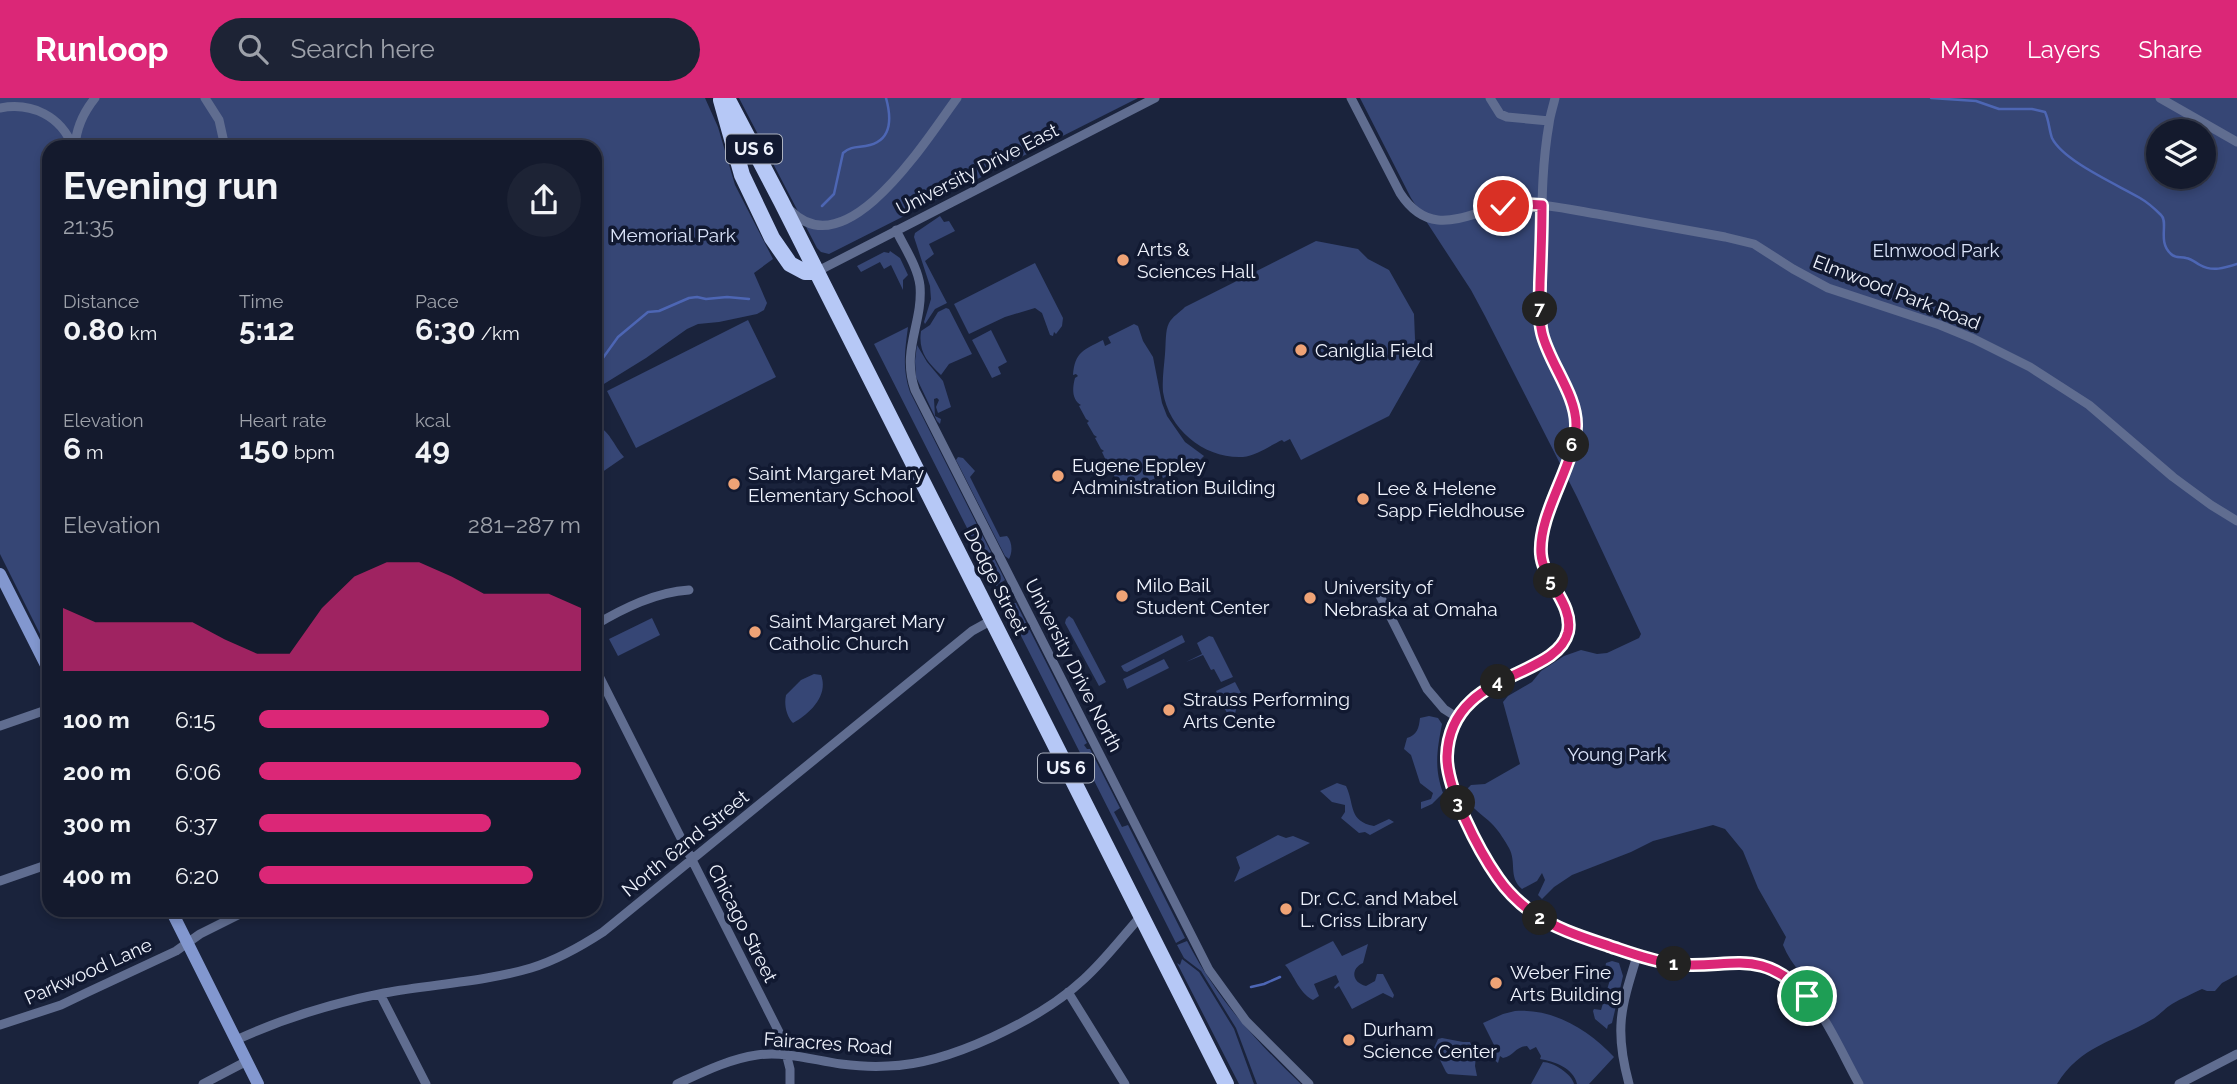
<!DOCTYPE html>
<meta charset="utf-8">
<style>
:root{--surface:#141a2d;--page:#1d2335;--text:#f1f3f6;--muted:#9da1aa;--line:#333849;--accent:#db2777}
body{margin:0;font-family:Raleway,sans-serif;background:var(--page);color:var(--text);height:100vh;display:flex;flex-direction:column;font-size:26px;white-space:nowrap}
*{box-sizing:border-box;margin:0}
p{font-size:23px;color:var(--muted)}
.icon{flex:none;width:38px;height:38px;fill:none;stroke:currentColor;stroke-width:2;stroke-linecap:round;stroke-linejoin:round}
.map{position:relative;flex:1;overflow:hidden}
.drawer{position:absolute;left:42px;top:42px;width:560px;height:777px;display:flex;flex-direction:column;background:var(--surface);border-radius:21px;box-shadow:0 4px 10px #0003,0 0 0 2px var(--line)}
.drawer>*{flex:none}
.fabs{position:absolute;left:2146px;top:21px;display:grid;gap:14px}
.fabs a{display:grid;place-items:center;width:70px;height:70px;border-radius:50%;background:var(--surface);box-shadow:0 4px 10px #0003,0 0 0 2px var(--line);font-size:35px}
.pin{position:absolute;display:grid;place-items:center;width:60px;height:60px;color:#fff;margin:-30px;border:4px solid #fff;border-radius:50%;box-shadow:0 2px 7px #0007}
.km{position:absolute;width:35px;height:35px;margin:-18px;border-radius:50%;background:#222;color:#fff;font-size:19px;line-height:35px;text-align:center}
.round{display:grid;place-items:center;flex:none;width:74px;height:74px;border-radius:37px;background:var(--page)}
.overview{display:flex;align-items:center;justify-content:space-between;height:119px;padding:0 21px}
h1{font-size:38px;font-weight:700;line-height:52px}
.metrics{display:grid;grid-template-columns:repeat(3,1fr);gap:10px;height:119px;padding:7px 21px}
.metrics div{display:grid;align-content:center}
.metrics b{font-size:30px;font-weight:700}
.metrics small{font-size:19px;font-weight:400}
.metrics p{font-size:19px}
.chart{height:196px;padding:14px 21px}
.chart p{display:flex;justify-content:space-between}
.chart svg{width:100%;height:126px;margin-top:7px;fill:var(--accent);opacity:.7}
ul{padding:0 21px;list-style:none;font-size:23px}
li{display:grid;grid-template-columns:112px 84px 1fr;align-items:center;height:52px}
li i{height:18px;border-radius:9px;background:var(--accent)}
header{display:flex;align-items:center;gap:42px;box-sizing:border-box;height:98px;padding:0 35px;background:var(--accent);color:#fff}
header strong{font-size:33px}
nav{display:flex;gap:38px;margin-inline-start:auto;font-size:24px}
.search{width:490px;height:63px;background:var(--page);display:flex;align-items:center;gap:18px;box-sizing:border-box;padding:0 24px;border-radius:38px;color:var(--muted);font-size:26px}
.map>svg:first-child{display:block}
.green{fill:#364675;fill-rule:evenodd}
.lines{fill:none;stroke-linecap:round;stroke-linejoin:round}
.stream{stroke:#4d66b4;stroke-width:2.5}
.minor{stroke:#606d90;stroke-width:9}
.secondary{stroke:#8297cf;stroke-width:12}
.trunk{stroke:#b6c8f6;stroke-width:16}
.route-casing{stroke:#fff;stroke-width:14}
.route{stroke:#db2777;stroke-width:9}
.poi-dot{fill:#efa376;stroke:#111931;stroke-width:2.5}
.labels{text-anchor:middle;stroke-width:7;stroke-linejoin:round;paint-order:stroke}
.shield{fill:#111931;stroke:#acb2c0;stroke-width:2}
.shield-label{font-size:18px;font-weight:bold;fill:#eff3fd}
.street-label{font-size:19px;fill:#eff3fd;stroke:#111931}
.park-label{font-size:19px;fill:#dbe4fa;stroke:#111931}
.poi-label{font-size:19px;fill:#eff3fd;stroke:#111931;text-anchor:start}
</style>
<header>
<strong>Runloop</strong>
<div class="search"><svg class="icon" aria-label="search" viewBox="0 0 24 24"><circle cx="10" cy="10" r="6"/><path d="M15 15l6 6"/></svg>Search here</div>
<nav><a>Map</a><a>Layers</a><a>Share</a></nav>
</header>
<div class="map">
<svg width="2237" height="986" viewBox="0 0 2237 986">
<rect width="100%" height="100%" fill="#1a233c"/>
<path class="green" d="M0 0H705L718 29 735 87 773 161 754 175 767 205 764 212 757 216 719 224 698 226 687 231 646 260 599 289V301L595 306V49H49V554L0 456Z
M739 0H1138L829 156 821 154 817 150Z
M1360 0H2237V877L2222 885 2215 893H2207L2202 891C2192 896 2182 900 2172 906 2165 910 2159 918 2151 922 2115 943 2080 948 2057 986H1863C1853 968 1841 951 1832 932 1828 922 1828 911 1821 901 1809 883 1791 868 1783 847L1786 839 1758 790 1743 753 1725 731 1713 727 1653 743 1631 754 1572 777 1554 789 1542 801 1538 797 1545 782 1542 775 1537 783 1522 791C1508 779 1517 765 1509 750 1505 743 1499 733 1493 727 1482 715 1469 711 1465 693L1471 687 1485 686 1520 666 1503 604 1508 598 1532 584 1541 573 1564 558 1581 552 1597 556 1607 555 1639 540 1641 536 1577 399 1485 218 1471 192 1411 100ZM2158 33H2203V79H2158Z
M940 118 944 124 949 123 955 133 929 146 934 156 925 163 947 205 935 211 925 226 924 224 931 201 930 188 914 139 915 135Z
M1316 143 1358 151 1368 161 1389 172 1414 216 1415 241 1422 260 1389 318 1301 362 1290 341 1284 344 1282 342C1271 347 1256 358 1243 359 1205 361 1169 332 1163 294 1162 281 1164 269 1165 256 1166 247 1165 232 1169 225 1172 219 1180 214 1185 209Z
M890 153 900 160 908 177 903 182V192L891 167 884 171 880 164 861 174 857 168 884 154 889 155Z
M1035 165 1063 220 1062 228 1056 236 1054 234 1053 238 1050 237 1042 215 1035 210 1005 219 969 236 954 206Z
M946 210 949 211 972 256 949 266 941 277C927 264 918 253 921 233L930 227 938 214Z
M748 222 776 279 636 350 607 293Z
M1134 226 1138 228 1143 243 1153 259 1162 305 1167 318 1185 344 1204 358 1200 362 1163 380 1162 378C1148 382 1134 393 1121 391V387L1118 386 1110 369 1112 368 1108 367 1102 354 1104 353 1101 351 1095 340 1097 339 1094 337 1087 325 1089 323 1086 321 1079 308 1081 307C1072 302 1072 291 1075 280L1078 278 1076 276 1073 277C1075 254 1083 252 1103 242L1105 248 1111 245 1108 239Z
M908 229C905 252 902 270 910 294L1005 482 1000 485 1014 512 1010 515 874 246Z
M991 232 1007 264 998 269 1001 276 992 280 972 242Z
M917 247 927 264 943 283 951 309 938 315 936 309 939 302 937 300 934 301 935 318 941 321 940 326 937 323 916 279 915 263Z
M595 327C609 331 614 348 624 359L598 377 595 374Z
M958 359 963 360 975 373 970 379 1000 439 1007 438C1012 443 1013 454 1009 461L1005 458 956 362Z
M1013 505H1016L1087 645 1084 647 1087 651H1090L1120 710 1114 714 1122 729 1128 727 1185 840 1176 845 1011 518 1018 514Z
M1069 518 1073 521 1106 584 1099 588 1065 525 1066 521Z
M652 520 660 537 618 558 609 541Z
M1182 537 1185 544 1127 574 1124 573 1121 568Z
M1209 538 1213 539 1233 579 1221 584 1214 571 1211 572 1203 557 1186 564 1202 556 1197 545Z
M1164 561 1169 570 1127 591 1123 581Z
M814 576 821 577C829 598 809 616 793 625 786 618 784 606 786 597L801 582Z
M1235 584 1243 599 1237 607 1235 616 1229 619 1216 593Z
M1429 618 1438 620 1442 626C1437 652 1434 670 1443 695L1432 706 1421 711V704L1431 701 1433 695 1420 685 1411 657 1404 651 1407 640C1417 637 1419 630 1420 620Z
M1337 685 1346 688C1355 707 1348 723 1374 728L1389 721 1394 724 1370 737 1365 734 1359 735 1341 720 1345 714V707L1332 704 1320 693Z
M1278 737 1286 740 1293 738 1310 745 1234 784 1240 770 1236 759Z
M1187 843C1218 902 1253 940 1301 986H1257L1236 930 1201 873 1184 860 1177 847Z
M1333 843 1342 858 1368 846 1363 865C1350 871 1352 885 1366 888L1375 883 1377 876H1383L1394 897 1393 900 1383 895 1352 911 1339 888 1335 891 1334 889 1339 884 1336 877 1314 886 1319 898 1313 902C1298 894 1295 878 1285 867Z
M1182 861 1199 874 1234 931 1254 986H1239L1177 865 1180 867Z
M1612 863 1619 865 1623 878 1612 925 1608 927 1607 931 1595 921 1593 913 1594 911 1601 912 1612 875 1605 871 1606 865Z
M1515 913C1553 910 1589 932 1614 959L1589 986H1577C1574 970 1553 963 1540 961L1541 958 1536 949 1530 952 1527 948C1515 949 1514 958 1503 960L1500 958 1498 965 1491 959 1497 953 1483 925 1503 916Z
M1442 940 1463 944H1470L1476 958 1475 968 1477 978 1448 976 1446 974 1434 950 1438 941Z
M1543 964C1553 964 1572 976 1574 986H1531Z"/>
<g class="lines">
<path class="stream" d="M1931 0 1976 3 1999 11H2032L2045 14C2049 22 2049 32 2052 40 2063 63 2118 87 2140 100 2147 104 2155 111 2161 117 2169 124 2157 144 2171 156 2176 161 2181 158 2186 160 2192 161 2196 165 2200 167 2212 174 2225 170 2237 166
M822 108 834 96 843 55C852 47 859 50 870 47 893 41 891 18 886 0
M595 271 618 239 648 214 659 213 689 200 697 199 706 201 727 199 749 201
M1251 889 1264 886 1280 879"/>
<path class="minor" d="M205 0 219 22 225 49
M1351 0 1400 95C1435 149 1476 106 1522 106 1547 106 1572 112 1597 116 1640 124 1682 131 1725 139L1754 146 1793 171 1828 190 1940 227 1974 241 2030 269 2089 307 2173 379 2211 407 2237 423
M1490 0 1500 16 1507 19 1549 23
M1555 0C1553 9 1550 17 1549 26 1541 71 1542 118 1541 164 1540 186 1537 209 1541 230 1547 263 1578 297 1576 330 1573 367 1540 413 1541 450 1542 479 1571 503 1568 530 1562 582 1447 570 1447 663 1447 686 1458 705 1468 725 1485 759 1501 792 1533 815 1563 837 1638 862 1675 866 1721 871 1756 852 1795 886 1823 909 1841 954 1859 986
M2160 0 2237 44
M0 10C32 4 61 18 73 49
M75 49C76 30 83 15 95 0
M791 113C848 171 929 37 957 0
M896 132C904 149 918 169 920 188 923 225 901 252 915 292L1209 872 1246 923 1309 986
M816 174 1155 0
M1375 488 1427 591 1444 611 1458 620
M595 527C624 510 656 494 689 492
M595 570 782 940 790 971V986
M0 628 49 611
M0 783 49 766
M1068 894 1125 986
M380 896 426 986
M0 927 61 907 88 894 176 853 200 836 248 812
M236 942C284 920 333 905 384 895 433 886 484 884 531 870 557 862 580 849 603 834L972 533 992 522
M203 986 247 963
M677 986C703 974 729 961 757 957 785 953 813 962 841 966 857 968 873 969 888 968 948 967 1041 921 1084 881 1105 862 1122 839 1141 818
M1629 986C1614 931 1621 910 1637 858
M2179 986 2237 956"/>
<path class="secondary" d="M0 476 49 573
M171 812 258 986"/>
<path class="trunk" d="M727 0 781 103 1226 986
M721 2 742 77 772 140 790 166 805 174H816"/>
</g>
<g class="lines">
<g class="route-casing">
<path id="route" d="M1503 108 1524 106 1542 107C1542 133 1541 159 1540 185 1540 201 1538 218 1542 235 1549 265 1577 297 1576 328 1575 368 1538 415 1541 456 1543 483 1574 506 1568 534 1556 582 1450 572 1447 658 1446 690 1479 753 1498 780 1507 793 1519 805 1533 815 1556 831 1582 839 1609 848 1630 855 1651 863 1673 866 1729 872 1760 847 1807 898"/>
</g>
<use href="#route" class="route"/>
</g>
<g class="poi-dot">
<circle cx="1123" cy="162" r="7"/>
<circle cx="1301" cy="252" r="7"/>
<circle cx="1058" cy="378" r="7"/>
<circle cx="734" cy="386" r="7"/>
<circle cx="1363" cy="401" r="7"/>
<circle cx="1122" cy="498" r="7"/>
<circle cx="1310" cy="500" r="7"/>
<circle cx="755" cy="534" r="7"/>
<circle cx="1169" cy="612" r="7"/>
<circle cx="1286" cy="811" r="7"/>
<circle cx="1496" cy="885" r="7"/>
<circle cx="1349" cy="942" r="7"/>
</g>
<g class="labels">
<g class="shield">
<rect x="726" y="36.5" width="56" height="29" rx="5"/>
<rect x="1038" y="655.5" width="56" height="29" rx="5"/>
</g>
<g class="shield-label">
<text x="754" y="57">US 6</text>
<text x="1066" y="676">US 6</text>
</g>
<g class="street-label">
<text transform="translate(977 71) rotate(-27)" y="7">University Drive East</text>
<text transform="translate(1897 194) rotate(21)" y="7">Elmwood Park Road</text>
<text transform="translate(996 483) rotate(63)" y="7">Dodge Street</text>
<text transform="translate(1074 567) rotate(63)" y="7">University Drive North</text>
<text transform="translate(685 745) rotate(-39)" y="7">North 62nd Street</text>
<text transform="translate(743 825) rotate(63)" y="7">Chicago Street</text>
<text transform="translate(88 873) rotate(-24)" y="7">Parkwood Lane</text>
<text transform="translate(828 945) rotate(4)" y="7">Fairacres Road</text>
</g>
<g class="park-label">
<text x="673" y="144">Memorial Park</text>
<text x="1936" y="159">Elmwood Park</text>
<text x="1617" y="663">Young Park</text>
</g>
<g class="poi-label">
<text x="1137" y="158">Arts &amp;<tspan x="1137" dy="22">Sciences Hall</tspan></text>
<text x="1315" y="259">Caniglia Field</text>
<text x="1072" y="374">Eugene Eppley<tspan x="1072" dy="22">Administration Building</tspan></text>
<text x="748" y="382">Saint Margaret Mary<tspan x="748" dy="22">Elementary School</tspan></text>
<text x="1377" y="397">Lee &amp; Helene<tspan x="1377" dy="22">Sapp Fieldhouse</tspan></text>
<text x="1136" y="494">Milo Bail<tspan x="1136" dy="22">Student Center</tspan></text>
<text x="1324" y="496">University of<tspan x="1324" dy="22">Nebraska at Omaha</tspan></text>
<text x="769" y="530">Saint Margaret Mary<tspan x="769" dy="22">Catholic Church</tspan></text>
<text x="1183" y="608">Strauss Performing<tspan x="1183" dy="22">Arts Cente</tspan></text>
<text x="1300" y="807">Dr. C.C. and Mabel<tspan x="1300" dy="22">L. Criss Library</tspan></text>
<text x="1510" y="881">Weber Fine<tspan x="1510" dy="22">Arts Building</tspan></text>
<text x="1363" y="938">Durham<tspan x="1363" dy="22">Science Center</tspan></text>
</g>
</g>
</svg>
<div class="fabs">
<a><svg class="icon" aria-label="layers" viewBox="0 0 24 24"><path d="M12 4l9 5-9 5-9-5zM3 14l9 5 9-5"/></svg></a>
</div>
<div class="pin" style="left:1807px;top:898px;background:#1e9e55"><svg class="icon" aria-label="arrive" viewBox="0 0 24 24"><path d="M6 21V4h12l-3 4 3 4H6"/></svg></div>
<div class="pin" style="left:1503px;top:108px;background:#d93025"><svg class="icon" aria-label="check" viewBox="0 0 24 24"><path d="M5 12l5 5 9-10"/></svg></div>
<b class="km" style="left:1674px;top:866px">1</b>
<b class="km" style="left:1540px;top:820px">2</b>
<b class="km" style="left:1458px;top:705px">3</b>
<b class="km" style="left:1498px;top:584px">4</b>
<b class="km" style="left:1551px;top:483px">5</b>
<b class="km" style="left:1572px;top:347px">6</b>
<b class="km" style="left:1540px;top:211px">7</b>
<section class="drawer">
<div class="overview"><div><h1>Evening run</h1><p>21:35</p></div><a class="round"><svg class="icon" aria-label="share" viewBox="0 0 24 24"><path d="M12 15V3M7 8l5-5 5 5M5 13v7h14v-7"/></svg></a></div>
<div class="metrics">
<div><p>Distance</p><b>0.80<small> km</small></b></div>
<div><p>Time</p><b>5:12</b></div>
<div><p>Pace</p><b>6:30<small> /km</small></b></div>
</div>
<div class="metrics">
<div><p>Elevation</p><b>6<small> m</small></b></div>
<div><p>Heart rate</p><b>150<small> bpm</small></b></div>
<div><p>kcal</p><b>49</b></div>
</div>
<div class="chart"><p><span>Elevation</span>281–287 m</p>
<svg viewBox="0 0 160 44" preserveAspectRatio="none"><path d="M0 44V22L10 27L20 27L30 27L40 27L50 33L60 38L70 38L80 22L90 11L100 6L110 6L120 11L130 17L140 17L150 17L160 22V44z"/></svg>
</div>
<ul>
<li><b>100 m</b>6:15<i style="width:90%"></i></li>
<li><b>200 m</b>6:06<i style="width:100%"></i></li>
<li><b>300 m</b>6:37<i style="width:72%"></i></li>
<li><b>400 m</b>6:20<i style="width:85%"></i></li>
</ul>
</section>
</div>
